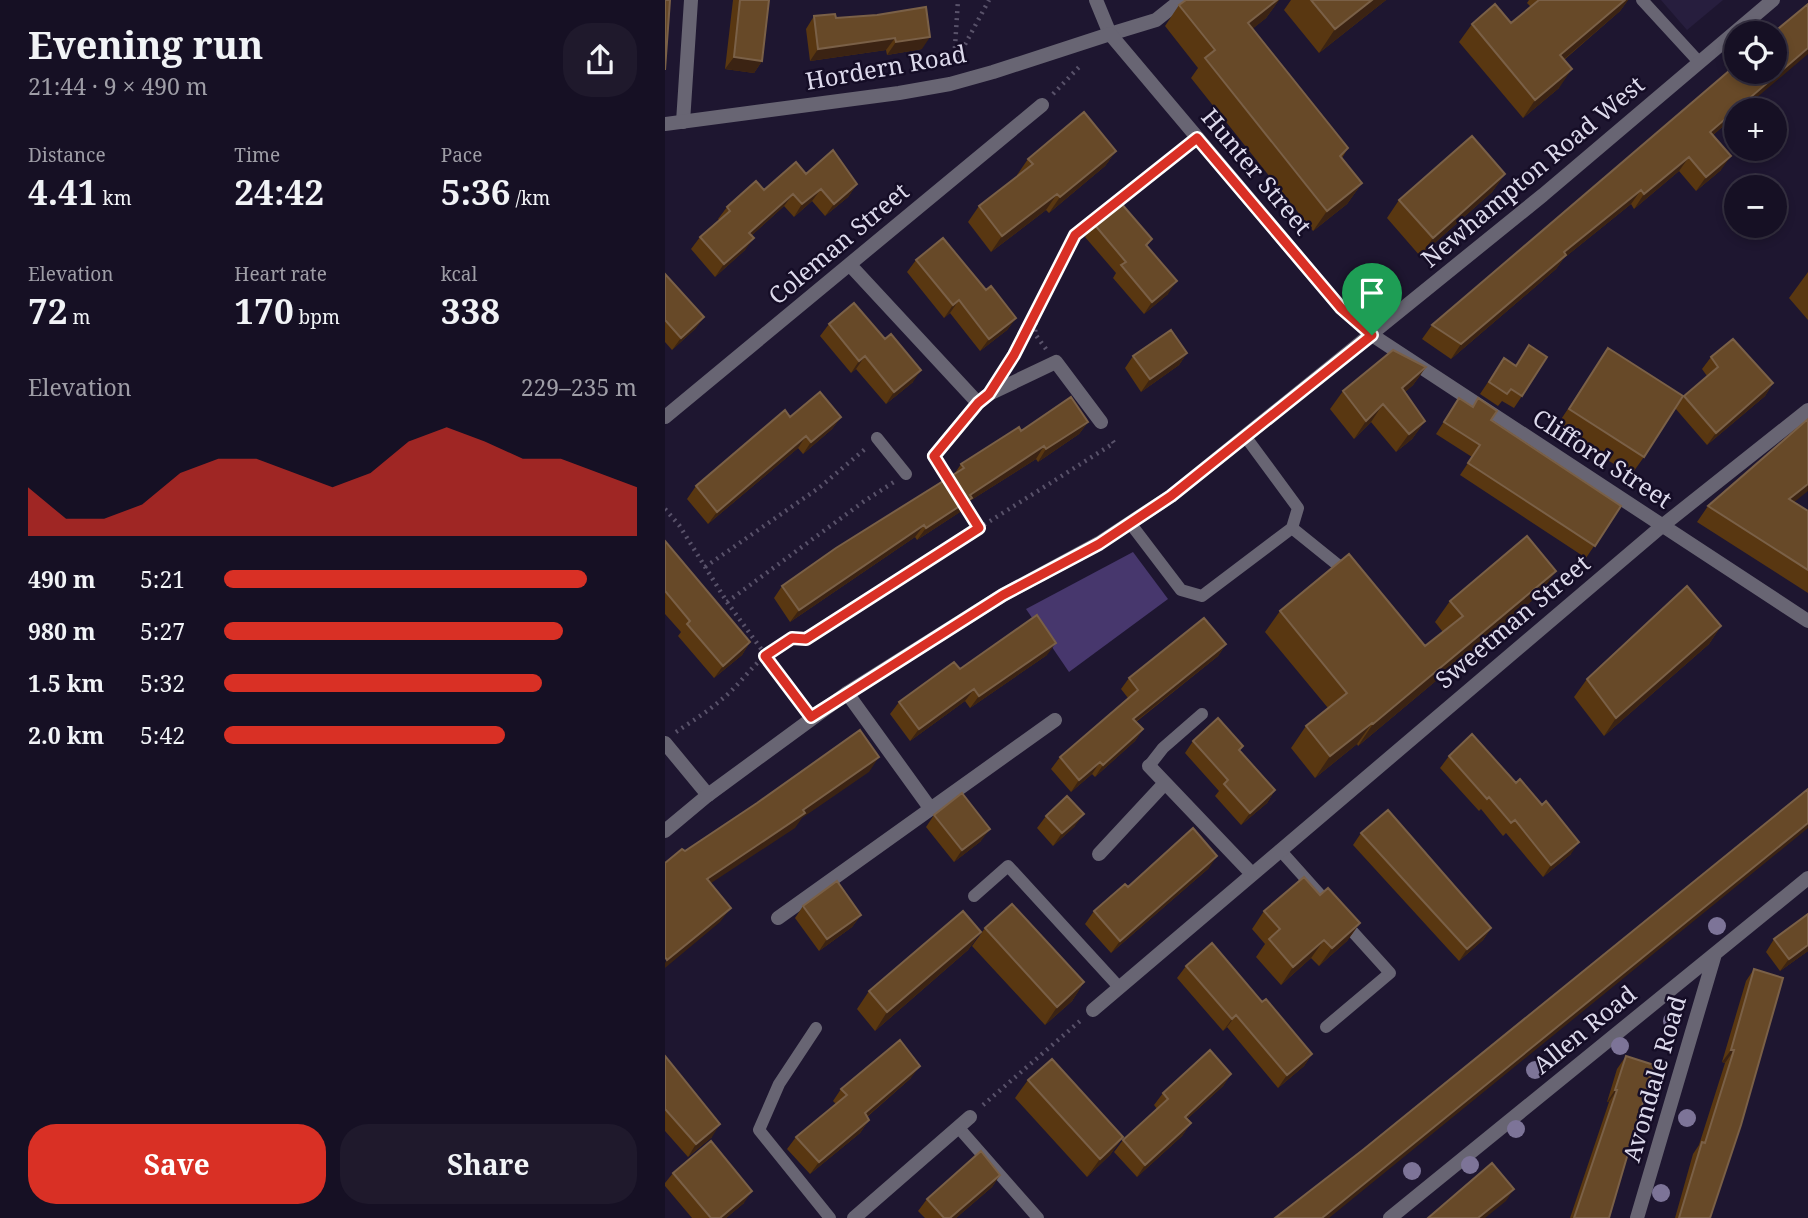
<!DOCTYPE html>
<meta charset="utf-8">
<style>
:root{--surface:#161024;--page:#1f192c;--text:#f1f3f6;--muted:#9e9da6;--line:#353041;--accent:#d93025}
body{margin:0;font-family:"Noto Serif",serif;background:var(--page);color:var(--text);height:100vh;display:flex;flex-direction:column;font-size:26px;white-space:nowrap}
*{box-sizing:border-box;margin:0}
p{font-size:23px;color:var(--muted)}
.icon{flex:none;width:38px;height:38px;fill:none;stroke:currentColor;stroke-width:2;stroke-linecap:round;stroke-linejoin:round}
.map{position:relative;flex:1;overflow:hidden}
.sheet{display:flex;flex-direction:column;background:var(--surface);width:665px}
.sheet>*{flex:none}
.buttons{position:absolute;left:1059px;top:21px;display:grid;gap:14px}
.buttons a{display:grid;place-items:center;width:63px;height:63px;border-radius:50%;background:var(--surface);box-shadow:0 4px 10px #0003,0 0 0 2px var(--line);font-size:35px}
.pin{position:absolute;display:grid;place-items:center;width:60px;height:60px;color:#fff;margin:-72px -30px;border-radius:50% 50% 50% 0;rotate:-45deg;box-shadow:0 0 7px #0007}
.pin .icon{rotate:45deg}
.round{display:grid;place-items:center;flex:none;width:74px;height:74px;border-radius:28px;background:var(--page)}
.summary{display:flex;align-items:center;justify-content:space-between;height:119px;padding:0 28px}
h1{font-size:38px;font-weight:700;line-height:52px}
.figures{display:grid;grid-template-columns:repeat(3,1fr);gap:10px;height:119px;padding:7px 28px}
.figures div{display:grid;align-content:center}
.figures b{font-size:35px;font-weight:700}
.figures small{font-size:19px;font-weight:400}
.figures p{font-size:19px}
.chart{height:196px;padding:14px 28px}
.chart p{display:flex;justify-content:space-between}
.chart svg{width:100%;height:126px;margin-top:7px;fill:var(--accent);opacity:.7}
.action{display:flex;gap:14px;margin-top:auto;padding:14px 28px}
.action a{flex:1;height:80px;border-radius:28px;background:var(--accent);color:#fff;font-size:28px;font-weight:700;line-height:80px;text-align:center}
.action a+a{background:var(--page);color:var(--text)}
ul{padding:0 28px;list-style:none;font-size:23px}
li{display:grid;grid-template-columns:112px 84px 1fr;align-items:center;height:52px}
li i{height:18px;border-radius:9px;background:var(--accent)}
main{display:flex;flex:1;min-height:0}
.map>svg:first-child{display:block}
.built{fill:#271e3e}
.green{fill:#47376d}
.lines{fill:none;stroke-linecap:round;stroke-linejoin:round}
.path{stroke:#59526a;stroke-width:4.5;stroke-dasharray:2 5;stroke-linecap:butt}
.service{stroke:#686573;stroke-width:12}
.minor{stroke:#686573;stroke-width:14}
.tertiary{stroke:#686573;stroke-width:14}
.tree{fill:#7d7498}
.wall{fill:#593711}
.shaded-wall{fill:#3b2313}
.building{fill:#674928;stroke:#7a6047;stroke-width:2}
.route-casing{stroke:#fff;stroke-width:14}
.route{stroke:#d93025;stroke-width:9}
.labels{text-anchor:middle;stroke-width:5;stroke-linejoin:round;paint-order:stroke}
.street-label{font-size:24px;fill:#dddaec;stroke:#150d26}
</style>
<main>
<section class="sheet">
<div class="summary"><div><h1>Evening run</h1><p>21:44 · 9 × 490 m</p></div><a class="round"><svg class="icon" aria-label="share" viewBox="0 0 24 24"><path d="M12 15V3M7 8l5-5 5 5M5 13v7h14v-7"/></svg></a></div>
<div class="figures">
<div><p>Distance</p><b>4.41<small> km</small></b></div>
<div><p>Time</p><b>24:42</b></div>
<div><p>Pace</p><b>5:36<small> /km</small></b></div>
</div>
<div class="figures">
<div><p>Elevation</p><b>72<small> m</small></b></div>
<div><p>Heart rate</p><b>170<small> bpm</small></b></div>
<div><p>kcal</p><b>338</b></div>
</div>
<div class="chart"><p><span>Elevation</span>229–235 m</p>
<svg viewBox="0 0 160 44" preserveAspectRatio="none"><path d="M0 44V27L10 38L20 38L30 33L40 22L50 17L60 17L70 22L80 27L90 22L100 11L110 6L120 11L130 17L140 17L150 22L160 27V44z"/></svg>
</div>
<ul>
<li><b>490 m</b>5:21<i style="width:88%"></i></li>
<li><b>980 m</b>5:27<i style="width:82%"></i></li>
<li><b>1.5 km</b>5:32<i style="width:77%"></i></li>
<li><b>2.0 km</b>5:42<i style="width:68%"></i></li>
</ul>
<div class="action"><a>Save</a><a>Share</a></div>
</section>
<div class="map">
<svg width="1143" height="1218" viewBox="0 0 1143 1218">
<rect width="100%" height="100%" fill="#1e1630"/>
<path class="built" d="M996 0H1058L1022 30Z"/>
<path class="green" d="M468 552 503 599 404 672 361 609Z"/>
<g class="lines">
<path class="path" d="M289 62 293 0
M290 63 324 0
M388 94 416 65
M381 349 370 334 372 309 410 235 520 147
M343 364 370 312
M299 503 314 528 449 443 446 438
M0 509 14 525 62 602 198 502 229 482
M40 567 155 487 200 449
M62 602 137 705
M11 732C26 722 42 712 56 700 82 680 104 636 141 639L314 528
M318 1105 415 1021"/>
<path class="service" d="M977 0 1034 62
M212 438 241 474
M465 523 516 590 537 596 627 528 633 508 580 436
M627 528 684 574
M484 766 498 748 537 714
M615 850 666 907
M309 896 343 866 454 987
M661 1027 725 973 678 921
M151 1028 114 1084 94 1130 165 1218
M293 1127 373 1218"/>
<path class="minor" d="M431 0 445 34 491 20 516 0
M18 122 26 0
M185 265 313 403
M707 335 1143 621
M0 417 377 105
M269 456 313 403 324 394 391 362 436 422
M182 693 265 808
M0 743 43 795
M484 766 587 874
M434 854 500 783
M113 918 390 720
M428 1010 997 526 1143 410
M189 1218 305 1117
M725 1218 1143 878
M972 1218 1050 954"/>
<path class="tertiary" d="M0 124 234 93 285 84 328 72 445 34 676 308 707 335
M0 831 43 795 182 693 338 595 434 543 506 496 878 195 1108 0"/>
</g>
<g class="tree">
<circle cx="1052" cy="926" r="9"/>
<circle cx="1007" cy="1021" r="9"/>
<circle cx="955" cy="1046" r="9"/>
<circle cx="870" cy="1070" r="9"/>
<circle cx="1022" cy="1118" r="9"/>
<circle cx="851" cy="1129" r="9"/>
<circle cx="805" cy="1165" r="9"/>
<circle cx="747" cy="1171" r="9"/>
<circle cx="996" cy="1193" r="9"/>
</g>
<path class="wall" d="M68 0H104L97 61 89 73 60 69Z
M521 0H614L601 18 587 29 683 148 677 158 697 183 682 204 648 231 526 78 533 68 500 26 514 5Z
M626 0H721L654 53 619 10Z
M864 0H963L955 11 899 60 894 88 858 118 794 42 807 24 846 23 866 7 862 3Z
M212 15 257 49 222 55 221 50 145 61 141 29 149 16 171 18Z
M1071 110V115L1048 135 1056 170 1031 191 1014 171 969 209 966 204 899 258 891 269 786 359 757 339 767 325Z
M451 151 440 166 384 213 381 210 326 252 303 222 314 206 353 176 352 175 363 159Z
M141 174 192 184 183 197 160 216 147 201 129 217 119 206 87 235 80 250 50 277 26 249 35 237 54 220 53 219 62 207 99 190Z
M840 174 827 192 755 256 722 218 734 200Z
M429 224 487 239 482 246 503 294 479 314 448 278 451 273 420 237Z
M251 260 321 290 351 318 342 330 315 351 285 313 279 318 242 272Z
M1143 272V320L1124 298Z
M0 274 39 317 30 329 7 350 0 342Z
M164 324 248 382 221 404 191 369 186 373 155 336Z
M864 345 857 396 849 408 837 401 833 406 815 394 839 358 851 366Z
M943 348 979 457 966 475 891 427Z
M522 353 514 365 476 392 460 368 468 356Z
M1046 357 1108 383 1100 396 1042 445 1010 408 1019 396 1042 376 1037 369Z
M761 367 748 385 740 392 760 421 747 439 731 452 706 422 689 439 665 409 678 391Z
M794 398 956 506 921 558 795 475 807 457 771 434Z
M125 417H176L167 429 138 454 133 448 43 524 22 499 31 486Z
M423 422 414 434 373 462 371 459 303 502 298 510 252 540 250 537 125 622 109 598 117 586 290 473 296 464 356 431Z
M1129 502 1143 511V593L1032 522 1043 506Z
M0 541 85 642 77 655 49 678 13 636 16 632 0 614Z
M876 593 693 746 692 744 650 778 626 748 641 726 663 708 600 632 615 611 760 646 778 632 770 622 785 601Z
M1056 626 1044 644 939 736 909 697 922 679Z
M561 644 553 656 471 722 478 729 470 741 430 777 427 774 406 792 386 769 395 757 463 698 456 689 464 678Z
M382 655 305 708 300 701 245 741 225 714 234 702 295 669Z
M528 741 610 790 602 803 576 825 550 796 554 791 520 753Z
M784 756 906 854 878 877 841 833 838 836 816 809 814 811 775 768Z
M269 815 316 841 289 862 261 827Z
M381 816 410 826 388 846 372 828Z
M696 833 826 928 818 940 794 961 688 845Z
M544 868 446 953 420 924 429 911 463 887Z
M655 895 695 923 682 941 654 966 646 958 616 985 591 957 600 944 587 929 599 911Z
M138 906 196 915 187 927 154 951 130 918Z
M320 928 419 982 407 1001 380 1025 307 946Z
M316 932 303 950 210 1031 192 1009 204 991Z
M1109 939 1143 951 1115 971 1101 952Z
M521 966 597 1002 647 1054 639 1066 613 1088 562 1027 558 1031 512 978Z
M1089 969 1045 1218H1010L1028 1154 1034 1145 1060 1063 1057 1062 1081 981Z
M0 1056 47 1137 23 1157 0 1131Z
M961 1056 944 1218H905L944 1102H942L952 1069Z
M566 1074 558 1086 522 1119 526 1123 517 1136 472 1177 449 1152 458 1140 492 1109 489 1105 498 1093Z
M246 1078 202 1117 204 1120 195 1133 145 1174 122 1149 131 1137 171 1104 168 1101 176 1089Z
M363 1080 458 1137 445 1155 422 1177 350 1098Z
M8 1173 79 1203 61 1218H27L0 1186V1183Z
M335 1175 327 1187 291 1218H260L253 1211 262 1199Z"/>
<path class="shaded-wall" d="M612 0H614L601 18 569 44 583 23Z
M707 0H721L654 53 670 29Z
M960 0H963L955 11 883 73 895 55Z
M265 37 257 49 222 55 231 42Z
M230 38 221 50 145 61 153 49Z
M1143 48V54L1077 110H1071V115L1035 146 1045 132Z
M69 57 97 61 89 73 60 69Z
M907 69 894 88 858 118 870 100Z
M451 151 440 166 384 213 395 197Z
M1066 156 1056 170 1031 191 1041 177Z
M1024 157 1014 171 969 209 979 194Z
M840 174 827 192 755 256 768 238Z
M697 183 682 204 648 231 662 211Z
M192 184 183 197 160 216 169 204Z
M156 189 147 201 129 217 137 204Z
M976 190 966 204 899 258 891 269 786 359 796 344 899 252Z
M128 194 119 206 76 245 84 233Z
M392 194 381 210 326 252 337 236Z
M89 238 80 250 50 277 59 264Z
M512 281 503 294 479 314 487 302Z
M294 300 285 313 279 318 288 305Z
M39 317 30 329 7 350 16 338Z
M351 318 342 330 315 351 324 339Z
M522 353 514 365 476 392 485 379Z
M200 356 191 369 186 373 194 361Z
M761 367 748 385 724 406 737 388Z
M256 370 248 382 221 404 229 392Z
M1108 383 1100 396 1042 445 1051 433Z
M718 404 706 422 689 439 701 421Z
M176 417 167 429 138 454 146 442Z
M760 421 747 439 731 452 744 434Z
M423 422 414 434 373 462 381 449Z
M141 436 133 448 43 524 52 512Z
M379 446 371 459 303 502 298 510 252 540 261 528 305 495Z
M1143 484V491L1113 515 1124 499Z
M259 525 250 537 125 622 134 610Z
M891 571 876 593 693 746 708 724Z
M1056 626 1044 644 939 736 951 718Z
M85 642 77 655 49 678 58 666Z
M391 643 382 655 305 708 314 696Z
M561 644 553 656 460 730 468 719Z
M309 689 300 701 245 741 254 729Z
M707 723 692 744 650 778 665 756Z
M478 729 470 741 430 777 438 765Z
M214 757 204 772 137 818 130 828 31 893 42 879 138 810Z
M435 762 427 774 406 792 414 780Z
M610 790 602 803 576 825 585 813Z
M419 814 410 826 388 846 397 833Z
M1143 823V828L664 1218H657Z
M325 829 316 841 289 862 297 850Z
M914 842 906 854 878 877 886 865Z
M552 856 544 868 446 953 455 941Z
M66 908 55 922 0 968V963L2 960Z
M196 915 187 927 154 951 162 939Z
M695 923 682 941 654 966 667 948Z
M826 928 818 940 794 961 802 949Z
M316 932 303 950 210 1031 222 1012Z
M659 940 646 958 616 985 628 967Z
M1143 945V951L1115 971 1124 959Z
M419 982 407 1001 380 1025 392 1007Z
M571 1015 562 1027 558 1031 567 1019Z
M1066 1050H1069L1060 1063 1057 1062Z
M647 1054 639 1066 613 1088 622 1075Z
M255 1066 246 1078 191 1126 200 1113Z
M566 1074 558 1086 511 1129 520 1117Z
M950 1090H952L944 1102H942Z
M204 1120 195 1133 145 1174 154 1162Z
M526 1123 517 1136 472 1177 480 1165Z
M55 1124 47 1137 23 1157 31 1144Z
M458 1137 445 1155 422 1177 435 1159Z
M335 1175 327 1187 291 1218H285Z
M849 1189 841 1201 820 1218H813Z
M87 1191 79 1203 61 1218H55Z"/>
<path class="building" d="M0 0H5L0 70Z
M75 0H104L97 61 69 57Z
M521 0H612L583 23 683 148 675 156 697 183 662 211 540 58 550 50 514 5Z
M646 0H707L670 29Z
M874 0H960L895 55 907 69 870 100 807 24 830 4 846 23Z
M1143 4V48L1045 132 1066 156 1041 177 1024 157 979 194 976 190 899 252 901 255 796 344 767 325 1071 65V72H1110V33H1108Z
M261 7 265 37 231 42 230 38 153 49 149 16 170 14 171 18 212 15Z
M419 112 451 151 395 197 392 194 337 236 314 206 368 164 363 159Z
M807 136 840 174 768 238 734 200Z
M168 150 192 184 169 204 156 189 137 204 128 194 84 233 89 238 59 264 35 237 65 211 62 207 91 181 99 190 131 162 141 174Z
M455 202 487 239 481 245 512 281 487 302 456 265 461 262 429 224Z
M278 238 321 290 326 286 351 318 324 339 294 300 288 305 251 260Z
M0 274 39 317 16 338 0 320Z
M189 303 220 339 226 334 256 370 229 392 200 356 194 361 164 324Z
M506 330 522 353 485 379 468 356Z
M1068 339 1108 383 1051 433 1019 396 1053 367 1046 357Z
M864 345 882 357 857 396 846 389 842 394 824 382 839 358 851 366Z
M943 348 1018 396 979 457 904 409Z
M728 350 761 367 737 388 760 421 744 434 718 404 701 421 678 391Z
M155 392 176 417 146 442 141 436 52 512 31 486 120 410 125 417Z
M406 397 423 422 381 449 379 446 305 495 307 498 261 528 259 525 134 610 117 586 171 548 299 468 296 464 354 427 356 431Z
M794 398 808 407 813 398 832 411 826 420 956 506 930 546 803 463 815 445 779 422Z
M1143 419V484L1124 499 1143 511V570L1043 506Z
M862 536 891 571 708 724 707 723 665 756 641 726 682 693 615 611 684 554 760 646 798 616 785 601Z
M0 541 85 642 58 666 22 624 25 621 0 591Z
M1022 586 1056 626 951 718 922 679Z
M372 615 391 643 314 696 309 689 254 729 234 702 289 662 295 669Z
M539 618 561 644 468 719 478 729 438 765 435 762 414 780 395 757 473 690 464 678Z
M553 718 578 746 574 750 610 790 585 813 559 784 563 780 528 741Z
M195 730 214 757 138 810 140 813 42 879 66 908 2 960 0 957V863L17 849 20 851 92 803Z
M807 734 851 783 855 779 877 805 881 801 914 842 886 865 850 820 846 823 824 797 822 799 784 756Z
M1143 789V823L657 1218H610L699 1149Z
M297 793 325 829 297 850 269 815Z
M402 796 419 814 397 833 381 816Z
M723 810 826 928 802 949 696 833Z
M528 828 552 856 455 941 429 911 460 884 463 887Z
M639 877 655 895 663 888 695 923 667 948 659 940 628 967 604 939 615 929 599 911Z
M172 881 196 915 162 939 138 906Z
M347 904 419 982 392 1007 320 928Z
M298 911 316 932 222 1012 204 991Z
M1143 914V945L1124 959 1109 939Z
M547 943 597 1002 601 999 647 1054 622 1075 571 1015 567 1019 521 966Z
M1089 969 1118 978 1076 1125 1045 1218H1014L1037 1142 1040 1143 1069 1050H1066Z
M235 1040 255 1066 200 1113 204 1120 154 1162 131 1137 182 1095 176 1089Z
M545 1050 566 1074 520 1117 526 1123 480 1165 458 1140 503 1099 498 1093Z
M0 1056 55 1124 31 1144 0 1109Z
M961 1056 989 1065 944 1218H909L952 1090H950Z
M387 1059 458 1137 435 1159 363 1080Z
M46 1141 87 1191 55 1218H46L8 1173Z
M316 1151 335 1175 285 1218H279L262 1199Z
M827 1163 849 1189 813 1218H763Z"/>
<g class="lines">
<g class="route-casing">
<path id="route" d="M532 138 676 308 707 335 506 496 434 544 338 595 146 717 100 656 127 638 141 639 314 528 269 456 313 403 324 394 349 355 410 235Z"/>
</g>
<use href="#route" class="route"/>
</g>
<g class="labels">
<g class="street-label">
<text transform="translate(221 68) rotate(-10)" y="8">Hordern Road</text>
<text transform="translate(591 172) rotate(50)" y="8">Hunter Street</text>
<text transform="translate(868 172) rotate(-40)" y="8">Newhampton Road West</text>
<text transform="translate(174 244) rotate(-40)" y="8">Coleman Street</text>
<text transform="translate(937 459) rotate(33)" y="8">Clifford Street</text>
<text transform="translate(848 622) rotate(-40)" y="8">Sweetman Street</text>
<text transform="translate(920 1030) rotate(-39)" y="8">Allen Road</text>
<text transform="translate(990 1079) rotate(-74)" y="8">Avondale Road</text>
</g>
</g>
</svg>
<div class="buttons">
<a><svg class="icon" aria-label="locate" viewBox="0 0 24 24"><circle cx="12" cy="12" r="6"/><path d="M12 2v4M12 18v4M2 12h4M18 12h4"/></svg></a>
<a>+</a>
<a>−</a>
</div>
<div class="pin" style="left:707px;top:335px;background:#1e9e55"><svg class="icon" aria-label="arrive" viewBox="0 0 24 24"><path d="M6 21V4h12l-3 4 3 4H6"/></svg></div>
</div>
</main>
